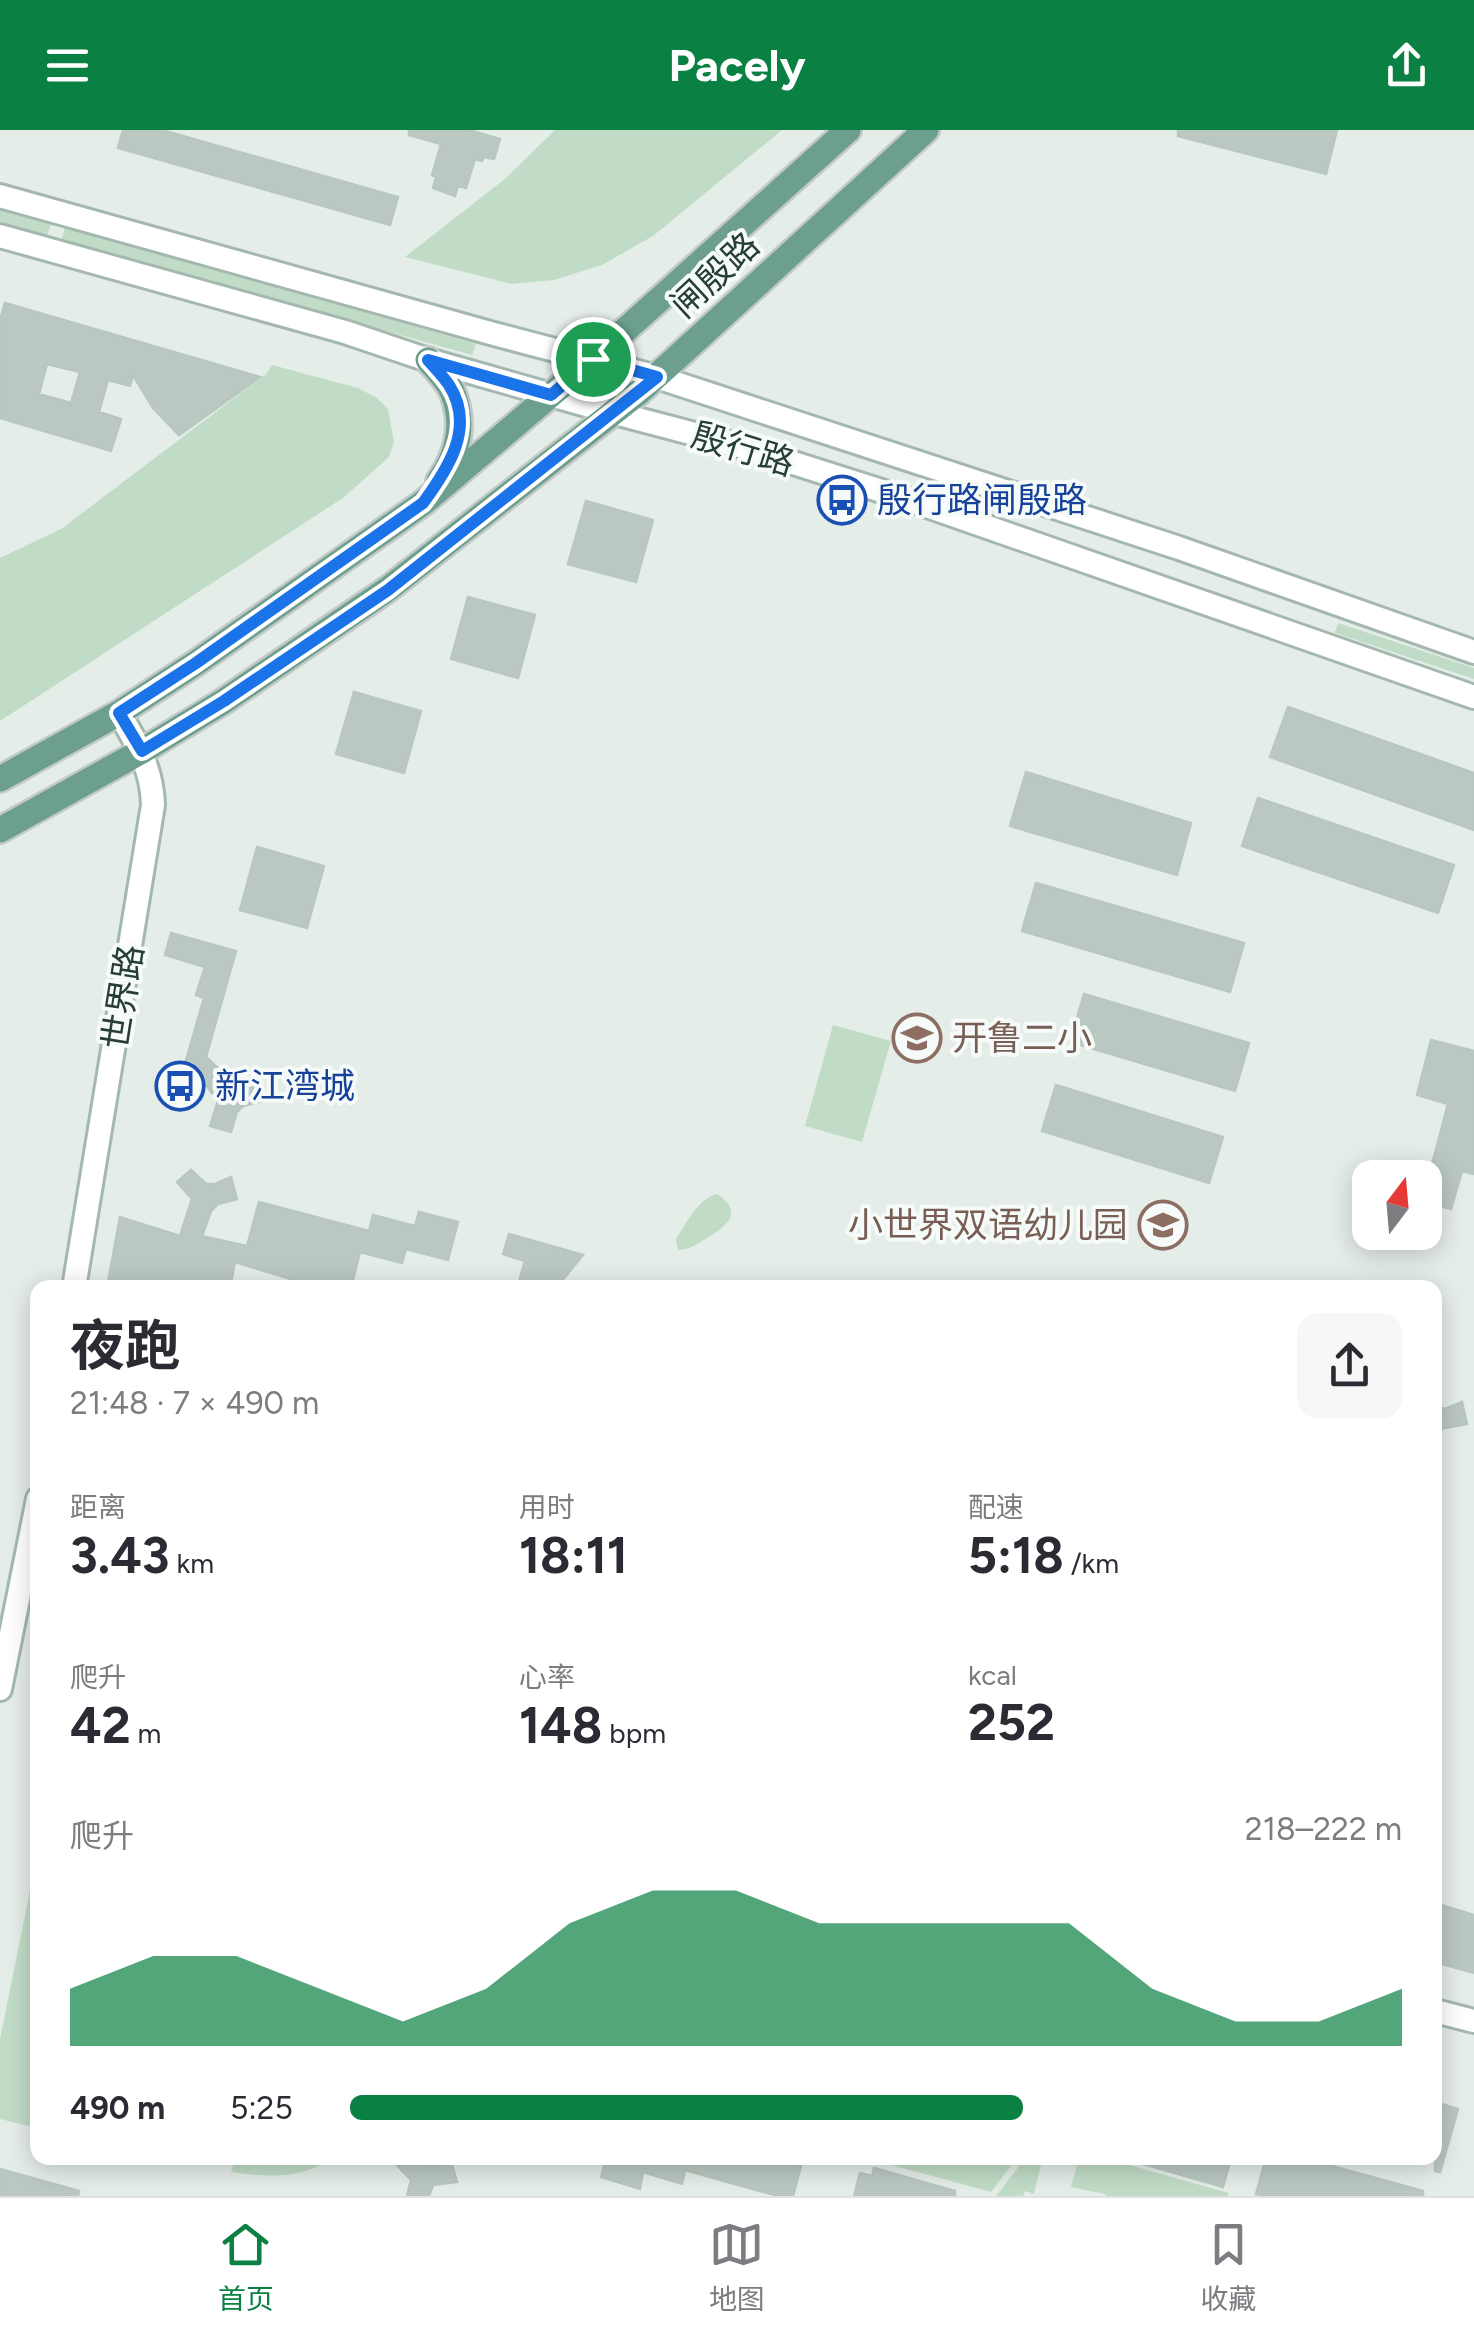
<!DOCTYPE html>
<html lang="zh">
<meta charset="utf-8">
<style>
:root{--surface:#fff;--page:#f7f7f7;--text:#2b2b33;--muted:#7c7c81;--line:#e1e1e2;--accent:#0b8043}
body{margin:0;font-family:Figtree,"Noto Sans SC",sans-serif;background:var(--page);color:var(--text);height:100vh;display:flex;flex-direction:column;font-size:38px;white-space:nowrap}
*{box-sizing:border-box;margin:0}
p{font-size:32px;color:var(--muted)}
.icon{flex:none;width:55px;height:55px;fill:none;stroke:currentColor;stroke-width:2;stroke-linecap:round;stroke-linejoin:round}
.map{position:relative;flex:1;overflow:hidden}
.panel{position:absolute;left:30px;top:1150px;width:1412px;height:885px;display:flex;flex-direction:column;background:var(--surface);border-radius:20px;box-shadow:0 5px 25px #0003}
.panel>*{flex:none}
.needle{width:65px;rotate:16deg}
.fabs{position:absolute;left:1352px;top:1030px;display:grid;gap:20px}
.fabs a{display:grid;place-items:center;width:90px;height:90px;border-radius:20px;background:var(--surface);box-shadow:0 5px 25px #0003;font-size:50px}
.pin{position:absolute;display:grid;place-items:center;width:85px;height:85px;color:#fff;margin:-42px;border:5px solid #fff;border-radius:50%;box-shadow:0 2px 10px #0007}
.round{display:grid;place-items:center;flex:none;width:105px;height:105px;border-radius:20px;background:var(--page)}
.summary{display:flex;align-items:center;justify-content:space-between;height:170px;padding:0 40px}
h1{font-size:55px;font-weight:700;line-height:75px}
.stats{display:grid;grid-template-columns:repeat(3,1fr);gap:15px;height:170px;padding:10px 40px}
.stats div{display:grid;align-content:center}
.stats b{font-size:50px;font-weight:700}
.stats small{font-size:28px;font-weight:400}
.stats p{font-size:28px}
.chart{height:280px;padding:20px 40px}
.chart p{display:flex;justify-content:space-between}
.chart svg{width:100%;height:180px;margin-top:10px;fill:var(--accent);opacity:.7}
ul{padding:0 40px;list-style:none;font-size:32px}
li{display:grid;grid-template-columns:160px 120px 1fr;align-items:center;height:75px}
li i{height:25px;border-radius:12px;background:var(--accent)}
header{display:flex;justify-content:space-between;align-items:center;height:130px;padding:0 40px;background:var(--accent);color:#fff;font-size:45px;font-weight:700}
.tabs{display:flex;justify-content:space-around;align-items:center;height:140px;border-top:2px solid var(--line);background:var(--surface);font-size:28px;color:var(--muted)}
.tabs a{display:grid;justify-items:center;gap:5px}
.tabs .active{color:var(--accent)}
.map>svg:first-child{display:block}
.green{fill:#c0dcc6}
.building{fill:#bbc8c2;stroke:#b8c7bf;stroke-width:2.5;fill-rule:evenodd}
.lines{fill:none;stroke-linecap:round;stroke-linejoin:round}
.secondary-casing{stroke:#a4b8b0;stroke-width:28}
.primary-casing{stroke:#c2c9c7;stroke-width:30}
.secondary{stroke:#fff;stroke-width:22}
.primary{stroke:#6d9f8f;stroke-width:25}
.route-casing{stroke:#fff;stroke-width:20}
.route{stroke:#1a73e8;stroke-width:12}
.labels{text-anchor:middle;stroke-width:8;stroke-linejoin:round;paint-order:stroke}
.street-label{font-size:35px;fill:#263e36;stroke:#f6faf8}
.transit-label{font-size:35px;fill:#164399;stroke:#f6faf8;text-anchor:start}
.education-label{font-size:35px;fill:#785e54;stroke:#f6faf8;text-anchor:start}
</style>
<header><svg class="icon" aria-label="menu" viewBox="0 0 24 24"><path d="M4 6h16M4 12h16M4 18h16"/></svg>Pacely<svg class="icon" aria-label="share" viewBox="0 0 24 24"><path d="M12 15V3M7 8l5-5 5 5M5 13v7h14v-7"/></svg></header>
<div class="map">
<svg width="1474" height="2066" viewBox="0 0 1474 2066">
<rect width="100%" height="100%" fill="#e5ede9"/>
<path class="green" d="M555 0H782L653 106 602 135 554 150 512 154 405 127 506 48Z
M0 78 51 93 47 107 0 94Z
M65 97 476 214 472 225 61 111Z
M272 235 358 258 377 268 388 279 394 312 389 327 343 368 0 591V428L61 399 266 244Z
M1338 493 1474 538V549L1335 503Z
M833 895 891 911 862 1012 805 996Z
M717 1064C743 1081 729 1095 709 1107 698 1113 690 1120 678 1120L676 1109C687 1093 697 1069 717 1064Z
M37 1726V1998L0 1989V1909Z
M235 2028H321V2034C296 2050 259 2046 231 2042Z
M866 2028H1017L991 2062Z
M1079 2028H1104L1229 2063 1228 2066H1106L1105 2064 1071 2057Z
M1023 2031 1041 2035 1034 2064 1025 2061 1023 2066H996Z"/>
<path class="building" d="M123 0H162L398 67 390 95 118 18Z
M409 0H469L500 9 494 29 484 27 482 31 475 29 466 58 458 56 455 66 433 58 436 47 432 45 441 14 409 5Z
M1178 0H1337L1326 44 1178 6Z
M5 173 260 247 179 305 153 278 133 245 130 256 108 250 99 282 121 289 111 321 0 288V190ZM47 234 80 242 71 273 39 264Z
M586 371 653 390 636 452 568 434Z
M468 467 535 485 518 548 451 529Z
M354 562 421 581 404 643 336 624Z
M1288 577 1474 643V700L1270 627Z
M1026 642 1191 693 1177 745 1010 696Z
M1258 668 1454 735 1438 783 1242 716Z
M257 717 324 736 307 798 240 780Z
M1036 753 1244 813 1230 862 1022 801Z
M171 803 236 821 206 927 235 954 244 955 260 949 263 971 243 976 237 982 231 1002 210 996 218 971 206 955 181 948 204 868 196 865 205 837 165 825Z
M1084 864 1249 913 1235 961 1070 912Z
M1431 910 1474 921V1044L1462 1041 1451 1079 1425 1072V1037L1431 1038 1448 974 1417 965Z
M1056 955 1223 1007 1209 1053 1042 1001Z
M191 1040 206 1054H215L231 1047 237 1069 218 1074 211 1081 202 1106 247 1116 259 1072 369 1101 373 1085 415 1096 419 1082 458 1092 448 1130 406 1119 402 1133 360 1122 351 1158H320L235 1132 230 1158H107L120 1087 180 1106 192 1069 177 1052Z
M509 1104 583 1125 556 1158H517L525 1131 503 1124Z
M1462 1272 1467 1294 1435 1300V1276L1445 1279Z
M1435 1773 1474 1785V1843L1435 1832Z
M1435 1972 1458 1979 1440 2042 1435 2041Z
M390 2028H420L426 2034 436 2036 451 2031 457 2052 433 2055 429 2066H407L411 2050Z
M606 2028H772L801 2036 793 2066H778L685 2040 682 2054 643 2042 640 2059 601 2047Z
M1137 2028H1231L1223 2057 1136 2032Z
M1266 2028H1303L1423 2061V2066H1265L1256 2064Z
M874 2038 955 2061V2066H854L860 2043 872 2046Z
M0 2039 79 2061 78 2066H0Z"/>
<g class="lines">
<g class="secondary-casing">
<path id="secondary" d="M0 66 494 204 657 247 1179 418 1474 522
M0 106 345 202 428 230 611 282 740 316 910 370 1474 567
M74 1158 153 675C152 639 137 613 119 583
M0 1559 38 1369
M1435 1881 1474 1891"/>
</g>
<g class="primary-casing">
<path id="primary" d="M428 230C436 239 447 250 452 261 465 292 459 324 439 351
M0 649 119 583 196 533 423 373 593 229 848 0
M0 700 142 621 224 571 388 459 637 264 926 0"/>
</g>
<use href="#secondary" class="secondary"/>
<use href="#primary" class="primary"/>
</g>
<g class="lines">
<g class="route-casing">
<path id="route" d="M593 229 657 247 388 460 224 571 142 621 119 583 196 533 423 373C448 339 476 297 449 255 443 246 435 238 428 230L551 265Z"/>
</g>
<use href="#route" class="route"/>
</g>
<defs>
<g id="bus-ring" transform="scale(2.5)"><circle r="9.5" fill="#f6faf8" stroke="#1a4fb4" stroke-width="1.5"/><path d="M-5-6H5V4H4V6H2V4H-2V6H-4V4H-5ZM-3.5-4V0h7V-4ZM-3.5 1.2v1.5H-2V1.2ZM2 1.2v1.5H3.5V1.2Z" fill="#1a4fb4"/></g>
<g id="school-ring" transform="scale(2.5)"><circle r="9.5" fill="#f6faf8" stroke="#8d6e63" stroke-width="1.5"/><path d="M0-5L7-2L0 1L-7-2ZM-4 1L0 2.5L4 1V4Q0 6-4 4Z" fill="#8d6e63"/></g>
</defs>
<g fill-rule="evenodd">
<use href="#bus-ring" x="842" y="370"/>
<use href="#school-ring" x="917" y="908"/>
<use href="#bus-ring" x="180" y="956"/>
<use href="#school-ring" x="1163" y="1095"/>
</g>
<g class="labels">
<g class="street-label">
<text transform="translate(715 145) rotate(-43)" y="12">闸殷路</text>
<text transform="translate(743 319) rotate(17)" y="12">殷行路</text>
<text transform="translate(123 867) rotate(-81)" y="12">世界路</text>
</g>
<g class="transit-label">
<text x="877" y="382">殷行路闸殷路</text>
<text x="215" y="968">新江湾城</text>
</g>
<g class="education-label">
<text x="952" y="920">开鲁二小</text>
<text x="1128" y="1107" text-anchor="end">小世界双语幼儿园</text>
</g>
</g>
</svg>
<div class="fabs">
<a><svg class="needle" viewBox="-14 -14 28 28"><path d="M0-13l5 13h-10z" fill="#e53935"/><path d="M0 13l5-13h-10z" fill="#7c7c81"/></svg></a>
</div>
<div class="pin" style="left:593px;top:229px;background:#1e9e55"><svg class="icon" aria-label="arrive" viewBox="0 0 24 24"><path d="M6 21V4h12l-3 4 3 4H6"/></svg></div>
<section class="panel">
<div class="summary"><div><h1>夜跑</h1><p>21:48 · 7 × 490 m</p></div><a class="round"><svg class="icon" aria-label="share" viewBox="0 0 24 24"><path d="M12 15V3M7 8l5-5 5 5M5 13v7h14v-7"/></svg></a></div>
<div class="stats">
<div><p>距离</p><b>3.43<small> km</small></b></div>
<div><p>用时</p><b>18:11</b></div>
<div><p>配速</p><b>5:18<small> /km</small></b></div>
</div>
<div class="stats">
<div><p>爬升</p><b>42<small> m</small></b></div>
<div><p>心率</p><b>148<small> bpm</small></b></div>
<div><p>kcal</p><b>252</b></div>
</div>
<div class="chart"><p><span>爬升</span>218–222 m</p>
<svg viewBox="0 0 160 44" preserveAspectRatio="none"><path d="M0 44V30L10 22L20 22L30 30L40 38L50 30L60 14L70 6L80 6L90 14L100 14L110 14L120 14L130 30L140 38L150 38L160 30V44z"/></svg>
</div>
<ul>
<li><b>490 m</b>5:25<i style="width:64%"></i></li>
</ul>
</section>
</div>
<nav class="tabs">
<a class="active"><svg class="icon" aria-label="home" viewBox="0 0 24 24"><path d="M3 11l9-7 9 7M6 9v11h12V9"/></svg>首页</a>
<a><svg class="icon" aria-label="map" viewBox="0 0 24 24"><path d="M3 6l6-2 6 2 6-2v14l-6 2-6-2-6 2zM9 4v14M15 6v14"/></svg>地图</a>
<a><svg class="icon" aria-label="saved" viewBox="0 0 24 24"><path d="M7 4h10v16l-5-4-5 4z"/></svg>收藏</a>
</nav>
